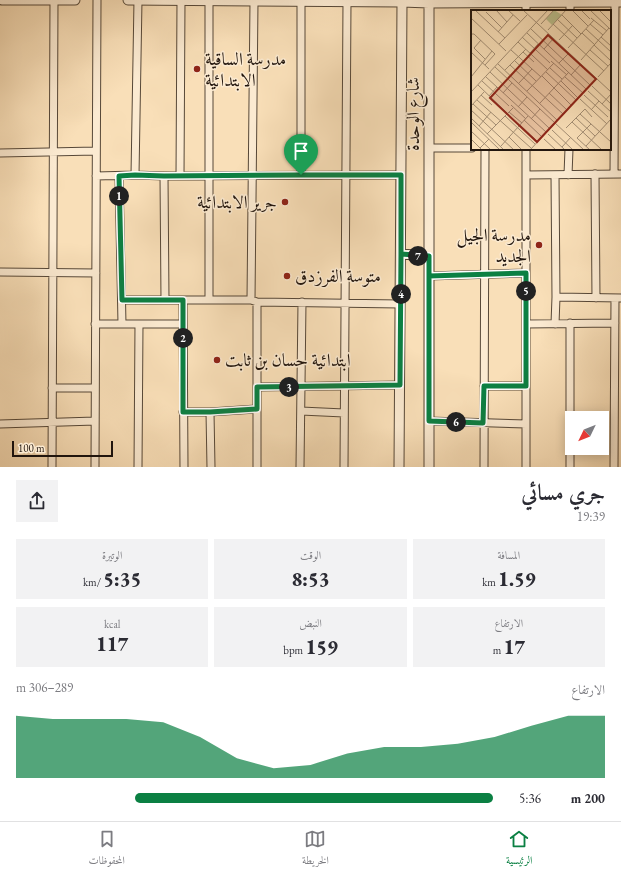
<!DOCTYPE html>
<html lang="ar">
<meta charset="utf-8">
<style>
:root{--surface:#fff;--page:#f2f2f3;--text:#2b2b33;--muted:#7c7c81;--line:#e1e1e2;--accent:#0b8043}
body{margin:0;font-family:"EB Garamond",Amiri,serif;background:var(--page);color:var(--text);direction:rtl;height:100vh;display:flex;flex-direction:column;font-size:15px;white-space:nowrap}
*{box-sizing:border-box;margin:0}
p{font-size:13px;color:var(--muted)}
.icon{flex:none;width:22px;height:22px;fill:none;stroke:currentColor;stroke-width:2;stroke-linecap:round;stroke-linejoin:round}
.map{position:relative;height:467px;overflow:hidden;direction:ltr}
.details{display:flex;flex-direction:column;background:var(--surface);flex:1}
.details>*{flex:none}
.needle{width:26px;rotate:227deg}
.buttons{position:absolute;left:565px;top:411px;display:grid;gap:8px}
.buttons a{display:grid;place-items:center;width:44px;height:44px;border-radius:0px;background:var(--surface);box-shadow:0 2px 10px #0003;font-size:20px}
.scale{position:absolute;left:12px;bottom:10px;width:101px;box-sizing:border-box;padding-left:4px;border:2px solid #21150d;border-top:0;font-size:11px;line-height:14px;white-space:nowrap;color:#21150d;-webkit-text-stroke:3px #fbead1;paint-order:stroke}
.pin{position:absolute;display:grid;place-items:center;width:34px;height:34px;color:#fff;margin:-41px -17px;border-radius:50% 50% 50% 0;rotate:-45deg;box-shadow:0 0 4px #0007}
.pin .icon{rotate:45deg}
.km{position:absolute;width:20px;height:20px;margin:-10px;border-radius:50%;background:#222;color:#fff;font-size:11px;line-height:20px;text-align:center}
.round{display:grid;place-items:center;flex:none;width:42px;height:42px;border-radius:0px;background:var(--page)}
.headline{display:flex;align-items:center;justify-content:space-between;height:68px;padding:0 16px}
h1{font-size:22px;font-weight:800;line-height:30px}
.stats{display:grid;grid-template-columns:repeat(3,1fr);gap:6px;height:68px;padding:4px 16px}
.stats div{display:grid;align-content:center;border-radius:0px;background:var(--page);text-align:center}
.stats b{font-size:20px;font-weight:800}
.stats small{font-size:11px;font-weight:400}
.stats p{font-size:11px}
.chart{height:112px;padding:8px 16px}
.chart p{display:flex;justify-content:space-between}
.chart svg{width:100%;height:72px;margin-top:4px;fill:var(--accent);opacity:.7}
ul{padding:0 16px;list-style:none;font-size:13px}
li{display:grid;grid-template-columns:64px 48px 1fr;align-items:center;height:30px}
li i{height:10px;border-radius:5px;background:var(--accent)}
.dock{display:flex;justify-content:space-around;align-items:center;height:56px;border-top:1px solid var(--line);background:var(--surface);font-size:11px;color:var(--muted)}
.dock a{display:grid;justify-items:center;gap:2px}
.dock .active{color:var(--accent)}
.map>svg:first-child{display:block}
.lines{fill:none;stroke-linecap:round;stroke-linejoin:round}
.minor-casing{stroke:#574838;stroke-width:9}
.tertiary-casing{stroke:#574838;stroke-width:11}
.minor{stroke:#fbead1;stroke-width:7}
.tertiary{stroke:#fbead1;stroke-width:9}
.route-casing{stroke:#fff;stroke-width:8}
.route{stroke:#0b8043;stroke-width:5}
.poi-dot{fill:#8f2418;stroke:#fbead1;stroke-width:1.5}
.labels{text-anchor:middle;stroke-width:3;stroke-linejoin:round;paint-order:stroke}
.poi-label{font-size:18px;fill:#21150d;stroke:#fbead1;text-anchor:start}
.street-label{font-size:18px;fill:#21150d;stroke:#fbead1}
.inset-road{fill:none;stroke:#a38e74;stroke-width:1}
.view{fill:#8f2418;fill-opacity:0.15;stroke:#8f2418;stroke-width:2}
.inset-edge{fill:none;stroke:#21150d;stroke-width:2}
</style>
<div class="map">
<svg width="621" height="467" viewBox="0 0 621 467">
<rect width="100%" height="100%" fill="#f9dfb8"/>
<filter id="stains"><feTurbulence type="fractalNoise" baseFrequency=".005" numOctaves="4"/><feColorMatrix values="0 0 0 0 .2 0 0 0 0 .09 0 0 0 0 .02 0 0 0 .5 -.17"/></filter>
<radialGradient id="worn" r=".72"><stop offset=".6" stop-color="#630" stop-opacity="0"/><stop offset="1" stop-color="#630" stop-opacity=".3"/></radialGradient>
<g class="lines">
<g class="minor-casing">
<path id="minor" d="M526 11V2
M570 11V3
M429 148H472
M526 149V467
M0 153 96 151
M595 174 596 298
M614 174 615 2
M135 175 138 0
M301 175V1
M526 175 621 174
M568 175 569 149
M96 176 135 175 164 176 401 175
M119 176 122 324
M164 176 165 300
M180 176 181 1
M0 272 96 273
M429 276 526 273
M556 297 621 298
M122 300H251L257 302 400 304
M183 300 184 467
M209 300V1
M251 300 254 1
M570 323V467
M95 324H183
M526 324 615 323
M555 324 556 297 555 175
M484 386H526
M257 387 400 385
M52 388H95
M301 411 344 413
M183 412H210L257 409
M210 412 211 467
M429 421 526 424
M0 424 95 421
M52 467 54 0
M95 467 97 0
M138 467 139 324
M257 467V302
M300 467 302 302
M344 467 347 2
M484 467 485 149
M614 467 615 298"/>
</g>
<g class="tertiary-casing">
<path id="tertiary" d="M2 0H75
M128 0 402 2 429 3 621 2
M429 0V467
M401 254 429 256
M399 467 402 2"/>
</g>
<use href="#minor" class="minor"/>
<use href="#tertiary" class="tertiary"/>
</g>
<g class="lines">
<g class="route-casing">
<path id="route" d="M301 175 164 176 135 175 119 176 122 300H183V412H210L257 409V387L400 385 401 254 429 256V276L526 273V386H484L483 423 429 421C429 366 429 311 429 256L401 254V175H301"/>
</g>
<use href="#route" class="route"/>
</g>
<g class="poi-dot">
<circle cx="197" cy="69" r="4"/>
<circle cx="285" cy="202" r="4"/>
<circle cx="539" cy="245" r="4"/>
<circle cx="287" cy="276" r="4"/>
<circle cx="217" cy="360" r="4"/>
</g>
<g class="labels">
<g class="poi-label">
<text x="205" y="65">مدرسة الساقية<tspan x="205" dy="21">الابتدائية</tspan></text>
<text x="277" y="208" text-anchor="end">جرير الابتدائية</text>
<text x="531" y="241" text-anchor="end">مدرسة الجيل<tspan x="531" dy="21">الجديد</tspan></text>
<text x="295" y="282">متوسة الفرزدق</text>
<text x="225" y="366">ابتدائية حسان بن ثابت</text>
</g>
<g class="street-label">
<text transform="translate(413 114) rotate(-90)" y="6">شارع الوحدة</text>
</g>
</g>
<g transform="translate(471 10)">
<rect width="140" height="140" fill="#f9dfb8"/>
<path d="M83 0 91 5 81 15 75 9Z" fill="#bdc28f"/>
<path class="inset-road" d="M4 0 34 28M25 0 36 12M37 0 49 11M52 0 140 82M101 0 117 16M110 0 119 9M119 0 140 20M128 0 140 12M15 2 31 18M91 5 110 24M0 8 35 41M120 8 136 21M86 9 106 28M70 14 83 0M82 14 133 61M119 14 132 25M60 19 119 75M115 19 140 42M77 20 95 0M27 22 42 5M56 23 115 79M111 23 124 35M0 24H3L24 44 14 55M51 27 79 53M130 27 140 36M10 30 3 38 14 49M88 30 102 15M47 32 77 60M28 34 56 5M123 35 140 51M97 38 123 10M73 39 83 28M40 40 70 67M119 40 137 56M0 42 18 59M52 42 63 52M59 43 67 34M110 50 138 18M44 51 65 71M80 51 96 65M88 53 98 43M27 54 86 110M39 55 92 104M24 57 113 140M79 58 91 69M34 60 55 39M19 62 78 118M75 62 105 90M100 65 110 54M71 66 100 95M0 67 21 41M15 67 75 122M94 67 112 83M127 67 140 53M11 71 38 96M90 71 107 88M48 73 61 59M7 75 36 103M121 76 140 94M56 81 83 53M117 81 140 102M0 82 77 0M32 83 41 73M78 83 96 100M10 85 21 95M113 85 137 107M18 86 26 77M109 89 136 114M6 90 60 138M69 93 98 62M2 94 25 115M131 94 140 84M40 95 55 109M0 96 13 82M47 97 56 87M0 100 43 140M120 100 128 91M38 102 51 113M109 104 140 132M34 106 64 134M0 108 33 140M105 108 124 126M60 109 69 99M53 110 70 126M0 112 29 140M101 112 131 140M49 115 66 131M8 116 20 102M95 118 114 99 121 107M81 120 102 140M0 121 20 140M16 124 42 98M77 124 94 140M38 127 51 140M0 129 11 140M73 129 85 140M30 136 57 106M115 136 140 109M91 137 100 127M9 138 18 129M59 140 125 69M119 140 106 128 120 114"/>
<path class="view" d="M77 25 125 69 66 132 19 88Z"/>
<rect width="140" height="140" class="inset-edge"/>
</g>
<rect width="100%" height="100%" filter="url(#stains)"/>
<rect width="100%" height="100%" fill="url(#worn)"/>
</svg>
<div class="buttons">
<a><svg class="needle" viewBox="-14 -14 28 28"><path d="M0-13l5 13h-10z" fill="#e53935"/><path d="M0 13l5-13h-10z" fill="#7c7c81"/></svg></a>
</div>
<div class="scale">100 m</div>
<div class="pin" style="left:301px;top:175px;background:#1e9e55"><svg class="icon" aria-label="arrive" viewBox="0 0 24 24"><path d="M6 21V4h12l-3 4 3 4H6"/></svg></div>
<b class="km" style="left:119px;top:196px">1</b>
<b class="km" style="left:183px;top:338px">2</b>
<b class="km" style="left:289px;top:387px">3</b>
<b class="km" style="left:401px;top:294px">4</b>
<b class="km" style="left:526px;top:291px">5</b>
<b class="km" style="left:456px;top:422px">6</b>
<b class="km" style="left:418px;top:256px">7</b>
</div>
<section class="details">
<div class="headline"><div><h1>جري مسائي</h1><p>19:39</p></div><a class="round"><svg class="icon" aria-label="share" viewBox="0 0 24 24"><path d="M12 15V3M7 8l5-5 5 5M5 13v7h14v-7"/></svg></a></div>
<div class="stats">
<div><p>المسافة</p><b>1.59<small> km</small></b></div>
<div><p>الوقت</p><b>8:53</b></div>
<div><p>الوتيرة</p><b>5:35<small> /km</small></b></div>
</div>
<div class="stats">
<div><p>الارتفاع</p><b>17<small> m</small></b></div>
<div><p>النبض</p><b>159<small> bpm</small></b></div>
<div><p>kcal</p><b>117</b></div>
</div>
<div class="chart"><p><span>الارتفاع</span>289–306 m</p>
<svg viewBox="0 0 160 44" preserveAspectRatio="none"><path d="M0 44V6L10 8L20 8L30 8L40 10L50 19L60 32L70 38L80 36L90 29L100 25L110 25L120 23L130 19L140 12L150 6L160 6V44z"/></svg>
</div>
<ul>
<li><b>200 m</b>5:36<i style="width:75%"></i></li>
</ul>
</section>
<nav class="dock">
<a class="active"><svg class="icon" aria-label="home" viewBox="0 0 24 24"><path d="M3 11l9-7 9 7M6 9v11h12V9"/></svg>الرئيسية</a>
<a><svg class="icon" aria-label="map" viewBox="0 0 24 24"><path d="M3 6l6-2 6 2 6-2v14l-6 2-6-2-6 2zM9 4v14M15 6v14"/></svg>الخريطة</a>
<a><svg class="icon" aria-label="saved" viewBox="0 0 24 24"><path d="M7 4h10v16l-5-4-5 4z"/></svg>المحفوظات</a>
</nav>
